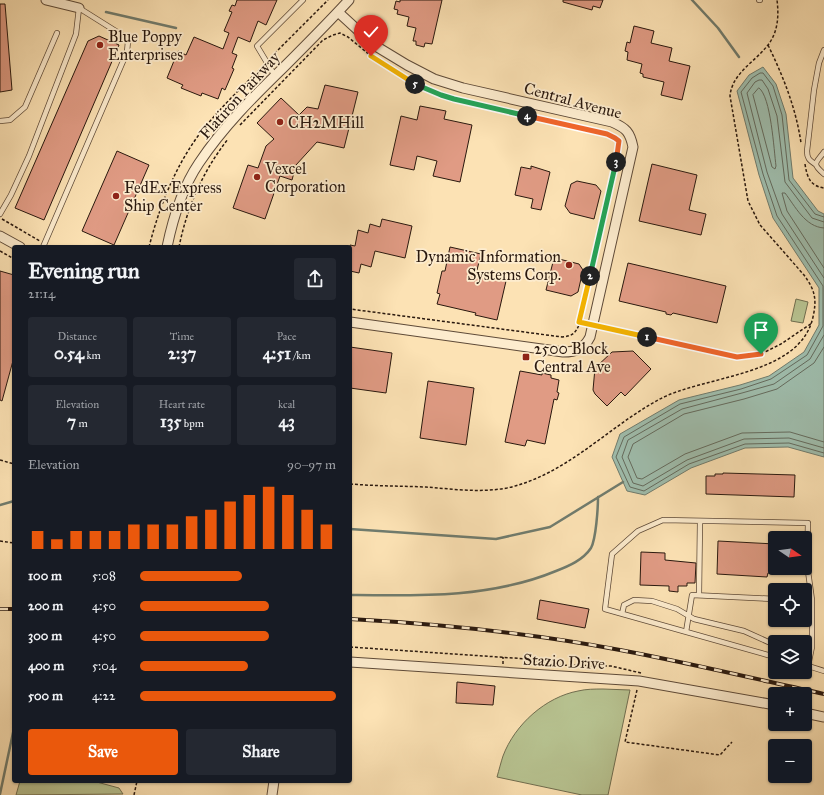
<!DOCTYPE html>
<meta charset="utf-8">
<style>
:root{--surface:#171b24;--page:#242831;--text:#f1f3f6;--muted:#9ea1a6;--accent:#ea580c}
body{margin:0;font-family:"IM FELL Great Primer",serif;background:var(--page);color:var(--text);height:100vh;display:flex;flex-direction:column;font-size:15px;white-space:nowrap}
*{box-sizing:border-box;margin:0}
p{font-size:13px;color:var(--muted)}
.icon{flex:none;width:22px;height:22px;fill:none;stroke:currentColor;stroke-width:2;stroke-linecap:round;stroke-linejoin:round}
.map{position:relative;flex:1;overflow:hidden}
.drawer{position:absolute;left:12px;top:245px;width:340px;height:538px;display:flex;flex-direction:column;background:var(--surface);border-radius:4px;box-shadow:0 1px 3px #0004}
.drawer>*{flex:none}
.needle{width:26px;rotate:103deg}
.controls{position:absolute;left:768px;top:531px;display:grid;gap:8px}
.controls a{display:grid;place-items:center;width:44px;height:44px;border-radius:4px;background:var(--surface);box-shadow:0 1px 3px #0004;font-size:20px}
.pin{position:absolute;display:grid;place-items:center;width:34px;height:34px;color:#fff;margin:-41px -17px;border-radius:50% 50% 50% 0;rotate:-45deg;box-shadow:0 0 4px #0007}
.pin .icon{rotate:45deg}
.km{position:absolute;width:20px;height:20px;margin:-10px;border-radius:50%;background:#222;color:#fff;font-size:11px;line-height:20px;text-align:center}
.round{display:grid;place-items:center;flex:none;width:42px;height:42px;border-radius:4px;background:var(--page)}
.headline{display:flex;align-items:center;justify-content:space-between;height:68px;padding:0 16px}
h1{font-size:22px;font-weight:800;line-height:30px}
.figures{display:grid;grid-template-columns:repeat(3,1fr);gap:6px;height:68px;padding:4px 16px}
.figures div{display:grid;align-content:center;border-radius:4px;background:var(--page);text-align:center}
.figures b{font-size:17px;font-weight:800}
.figures small{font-size:11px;font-weight:400}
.figures p{font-size:11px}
.chart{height:112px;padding:8px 16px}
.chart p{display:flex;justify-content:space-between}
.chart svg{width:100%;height:72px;margin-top:4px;stroke:var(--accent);stroke-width:6}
.primary-button{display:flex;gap:8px;margin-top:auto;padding:8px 16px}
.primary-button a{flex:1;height:46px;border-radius:4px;background:var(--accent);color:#fff;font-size:16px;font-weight:800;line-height:46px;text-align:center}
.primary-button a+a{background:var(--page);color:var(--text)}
ul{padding:0 16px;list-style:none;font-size:13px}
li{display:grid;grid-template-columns:64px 48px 1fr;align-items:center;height:30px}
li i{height:10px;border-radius:5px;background:var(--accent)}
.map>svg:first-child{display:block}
.green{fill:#b8c492;stroke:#706e50}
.water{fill:#9fbeae;stroke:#707c6e}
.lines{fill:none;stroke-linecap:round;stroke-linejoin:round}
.shore{stroke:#646b5e;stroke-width:1}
.stream{stroke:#707c6e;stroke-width:2.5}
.building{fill:#e09b84;stroke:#29180e}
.lane-casing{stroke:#5e4a38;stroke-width:6}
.street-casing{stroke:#5e4a38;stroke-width:11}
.path{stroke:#29180e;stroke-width:1.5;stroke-dasharray:3 2;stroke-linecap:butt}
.lane{stroke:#fdecce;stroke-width:4.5}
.street{stroke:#fdecce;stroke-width:9}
.rail-casing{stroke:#29180e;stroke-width:4}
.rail{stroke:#fdecce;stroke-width:2.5;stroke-dasharray:8;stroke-linecap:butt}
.split-1-casing{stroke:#fff;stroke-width:8}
.split-2-casing{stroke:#fff;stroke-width:8}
.split-3-casing{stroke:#fff;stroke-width:8}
.split-4-casing{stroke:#fff;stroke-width:8}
.split-5-casing{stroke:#fff;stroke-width:8}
.split-6-casing{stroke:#fff;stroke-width:8}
.split-1{stroke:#f0652b;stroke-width:5}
.split-2{stroke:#f5b400;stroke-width:5}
.split-3{stroke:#22a559;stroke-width:5}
.split-4{stroke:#f0652b;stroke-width:5}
.split-5{stroke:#22a559;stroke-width:5}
.split-6{stroke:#f5b400;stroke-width:5}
.poi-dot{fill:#8f2418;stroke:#fdecce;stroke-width:1.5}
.labels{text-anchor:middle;stroke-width:3.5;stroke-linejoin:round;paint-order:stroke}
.poi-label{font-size:16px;fill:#29180e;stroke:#fdecce;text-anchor:start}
.street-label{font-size:16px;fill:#29180e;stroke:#fdecce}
</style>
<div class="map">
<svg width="824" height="795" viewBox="0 0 824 795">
<rect width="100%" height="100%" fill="#fce2b4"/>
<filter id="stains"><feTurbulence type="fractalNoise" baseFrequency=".005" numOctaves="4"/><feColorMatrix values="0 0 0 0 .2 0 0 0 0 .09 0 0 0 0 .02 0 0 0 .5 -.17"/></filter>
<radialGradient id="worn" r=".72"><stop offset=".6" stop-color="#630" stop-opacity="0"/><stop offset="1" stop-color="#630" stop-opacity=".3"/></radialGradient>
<path class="green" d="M796 299 808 302 803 323 791 321Z
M603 689 630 690 608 795H582L497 777C499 770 501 762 503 756 515 724 546 697 578 691 586 689 595 689 603 689Z
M20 781H93L119 788 123 794 16 795Z"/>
<path class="water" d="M763 67 776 84 786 114 793 178 818 211 824 214V457L788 447 745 448 691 468 645 495 627 491 612 457 620 434 679 400 740 385 769 376 804 352 819 325V288L773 218 759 175 737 91 749 75Z"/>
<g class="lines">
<path class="shore" d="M759 88C771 96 774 151 776 166L775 169 772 167 753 95Z
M824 217 815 214 789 180 782 115 773 86 763 73H760L752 78 741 92 763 174 777 216 823 286V326L807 355 771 379 741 389 680 404 624 437 616 457 630 487 644 491 689 464 745 444 789 443 824 453
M824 222 812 218 785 182 777 116 768 89 762 80H759L755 82 747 93 767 172 782 214 824 278
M824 228C805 227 795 206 785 193H782L787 211 824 268
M824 335 810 359 774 384 742 393 682 409 628 440 622 457 633 483 643 486 687 460 744 439 789 438 824 448
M824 347 814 363 777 389 744 399 684 414 633 444 628 457 637 478 642 479 685 454 742 433 790 432 824 442"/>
<path class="stream" d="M692 0 718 28 739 57
M106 12 176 28
M0 505 14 501
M350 529 496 539 550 527 623 482
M350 595C420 596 491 598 556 571 569 566 583 560 591 548 596 539 598 508 598 497
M0 794 14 728"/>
</g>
<path class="building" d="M237 0H277L266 25 258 21 250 42 238 37 232 53 237 55 232 68 234 69 225 90 222 88 218 99 202 93 201 96 181 88 183 85 167 78 178 51 186 55 194 37 223 49 229 33 224 31 232 12 229 11 232 5 235 6Z
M400 0H442L432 44 425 43 424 47 416 45V41H413L416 28 407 26 409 17 397 14 398 10 394 9 396 1 400 2Z
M563 0H603L600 8 593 6 592 10 563 2Z
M0 4H5L12 90 0 92Z
M634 26 654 31 651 43 672 48 669 61 690 66 682 100 661 95 664 82 643 77V74L640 73 642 64 627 60 628 52 625 51 627 42 630 43Z
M99 36 119 45 44 220 15 208 88 41Z
M325 85 358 92 344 148 317 142 296 165 292 180 280 176 265 219 233 208 248 165 258 168 266 146 274 139 257 123 281 98 299 115 307 107 318 109Z
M420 106 446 111 444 119 472 125 460 182 433 176 437 161 417 156 414 170 390 165 401 116 417 120Z
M117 151 149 165 114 245 82 231Z
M652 164 697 175 689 210 706 214 701 235 639 221Z
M531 166 550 172 541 210 531 208 533 199 515 195 521 167 531 169Z
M577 181 596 185 601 191 594 219 570 213 565 206 571 184Z
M382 219 412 226 405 258 375 251 371 267 361 264 359 273 350 271V245L355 246 358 230 368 233 370 224 380 227Z
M450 247 481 254 476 274 506 281 497 320 475 315 476 313 437 304 440 294 437 293 442 271H445Z
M559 259 579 264 583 270 578 292 571 296 546 290 553 262Z
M628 263 726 286 717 323 673 313 671 315 666 314V312L619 301Z
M0 271 14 275V357L2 401 0 400Z
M350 347 392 353 386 393 350 388Z
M633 351 651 369 625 396 621 392 607 406 595 394 593 390 595 368 612 352Z
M520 371 542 375V373L551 375V378L559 380 557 392 559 393 557 400 554 399 545 444 527 440 525 446 505 442Z
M428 381 474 388 466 445 420 438Z
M723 473 795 475 794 497 706 494V476H715V474H723Z
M718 541 775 544V573H768L767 577 717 574Z
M641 552 665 553V560L696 563 695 583H687V586H678V592L669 591V586L640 585Z
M540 600 589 609 585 628 537 619Z
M457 682 495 686 493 705 456 703Z"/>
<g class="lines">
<g class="lane-casing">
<path id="lane" d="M759 0H760
M275 76 257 46 303 0
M0 121 10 120 25 107 57 33
M824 152C816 163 811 163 824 174
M815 164C809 160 807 158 807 151L814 90 819 63 824 50
M0 214 11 195 29 156 49 104 76 34 79 8 122 35 128 41 127 52 43 247
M699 595 700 521
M805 600H812
M622 614 624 605 634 600 652 601 677 609 694 619 744 631 775 645
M686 632 692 595 775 599
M775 657 605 609 612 554 638 531 663 520 808 523 807 564 812 600V647L808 666
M805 665 824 671"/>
</g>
<g class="street-casing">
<path id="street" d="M46 0 79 8
M338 12 374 45 407 65 434 79 463 88 612 122C626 128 630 132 633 147L590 337C584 349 576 352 563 352L350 322
M0 236 20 247
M167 247C173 218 182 188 199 163 223 127 253 97 284 67 306 45 328 23 349 0
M350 662 639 681 775 705
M805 713 824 717
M272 795 274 781"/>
</g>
<path class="path" d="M768 45C783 76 796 108 801 143
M271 57 328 0
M240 125 323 40 333 35 340 33 348 37 371 56 394 72 414 83 441 95 607 134 615 137 619 141 618 151 608 202 579 325C575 334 572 336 562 337L350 309
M805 164C807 177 810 186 824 188
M2 219 40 241
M149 247C159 208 174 169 198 136 217 111 240 89 262 67
M179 247C187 207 203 171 228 139
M0 251 14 259
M600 326 737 357 761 354 781 344 812 323
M0 460 14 464
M350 484C375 486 400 486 426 487 452 489 480 493 507 488 566 475 607 428 658 400 703 375 800 377 813 317 817 299 815 290 804 275L760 225 748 201 730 96C732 73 755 62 768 45 778 32 779 16 777 0
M0 541 14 543
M350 647 528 659 552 665 611 666 641 673
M503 664V657
M637 690 625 742 720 755 732 742
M134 795 137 781"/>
<use href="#lane" class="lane"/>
<use href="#street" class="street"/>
<g class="rail-casing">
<path id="rail" d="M0 609H14
M350 619C440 624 531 633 620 650 689 663 756 679 824 694"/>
</g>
<use href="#rail" class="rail"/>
</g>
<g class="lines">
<g class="split-1-casing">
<path id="split-1" d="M647 337 737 357 761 354"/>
</g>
<g class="split-2-casing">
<path id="split-2" d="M590 276 579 322 647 337"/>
</g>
<g class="split-3-casing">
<path id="split-3" d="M590 276 616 162"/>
</g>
<g class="split-4-casing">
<path id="split-4" d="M527 116 607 134 615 138 619 141 616 162"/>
</g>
<g class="split-5-casing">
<path id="split-5" d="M415 84 441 95 454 99 527 116"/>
</g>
<g class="split-6-casing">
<path id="split-6" d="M371 56 415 84"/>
</g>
<use href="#split-1" class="split-1"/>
<use href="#split-2" class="split-2"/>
<use href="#split-3" class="split-3"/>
<use href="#split-4" class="split-4"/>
<use href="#split-5" class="split-5"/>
<use href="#split-6" class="split-6"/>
</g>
<g class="poi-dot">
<circle cx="100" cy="45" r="4"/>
<circle cx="280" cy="122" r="4"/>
<circle cx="257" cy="177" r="4"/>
<circle cx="116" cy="196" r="4"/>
<circle cx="569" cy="265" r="4"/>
<rect x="522" y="353" width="8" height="8" rx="2"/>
</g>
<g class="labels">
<g class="poi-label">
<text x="108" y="42">Blue Poppy<tspan x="108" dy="18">Enterprises</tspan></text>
<text x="288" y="128">CH2MHill</text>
<text x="265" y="174">Vexcel<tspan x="265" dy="18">Corporation</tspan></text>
<text x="124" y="193">FedEx Express<tspan x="124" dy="18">Ship Center</tspan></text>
<text x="561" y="262" text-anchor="end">Dynamic Information<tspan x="561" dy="18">Systems Corp.</tspan></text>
<text x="534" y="354">2500 Block<tspan x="534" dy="18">Central Ave</tspan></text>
</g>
<g class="street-label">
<text transform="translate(239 95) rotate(-48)" y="6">Flatiron Parkway</text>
<text transform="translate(573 100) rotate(15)" y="6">Central Avenue</text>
<text transform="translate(564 661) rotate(3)" y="6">Stazio Drive</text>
</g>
</g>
<rect width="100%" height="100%" filter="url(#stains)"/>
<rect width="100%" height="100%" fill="url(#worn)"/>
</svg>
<div class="controls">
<a><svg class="needle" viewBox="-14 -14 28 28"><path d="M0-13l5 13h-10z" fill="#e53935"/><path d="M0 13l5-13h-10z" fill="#9ea1a6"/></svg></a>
<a><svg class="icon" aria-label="locate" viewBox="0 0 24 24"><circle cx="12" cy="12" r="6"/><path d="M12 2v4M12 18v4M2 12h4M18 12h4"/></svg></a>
<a><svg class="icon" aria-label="layers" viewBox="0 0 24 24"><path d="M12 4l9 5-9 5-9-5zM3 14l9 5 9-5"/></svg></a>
<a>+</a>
<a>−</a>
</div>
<div class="pin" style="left:761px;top:354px;background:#1e9e55"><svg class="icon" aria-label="arrive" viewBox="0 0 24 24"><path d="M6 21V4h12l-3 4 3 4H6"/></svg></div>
<div class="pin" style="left:371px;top:56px;background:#d93025"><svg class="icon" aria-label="check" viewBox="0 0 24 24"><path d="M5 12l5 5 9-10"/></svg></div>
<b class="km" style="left:647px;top:337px">1</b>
<b class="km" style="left:590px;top:276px">2</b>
<b class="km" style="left:616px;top:162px">3</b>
<b class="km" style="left:527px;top:116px">4</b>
<b class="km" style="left:415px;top:84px">5</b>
<section class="drawer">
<div class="headline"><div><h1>Evening run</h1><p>21:14</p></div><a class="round"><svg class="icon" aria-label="share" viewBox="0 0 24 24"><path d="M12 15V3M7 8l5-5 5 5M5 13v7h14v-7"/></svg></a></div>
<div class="figures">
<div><p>Distance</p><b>0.54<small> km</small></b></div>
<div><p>Time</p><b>2:37</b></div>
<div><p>Pace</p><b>4:51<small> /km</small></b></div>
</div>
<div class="figures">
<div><p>Elevation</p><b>7<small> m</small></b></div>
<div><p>Heart rate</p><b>135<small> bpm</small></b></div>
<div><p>kcal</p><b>43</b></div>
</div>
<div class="chart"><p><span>Elevation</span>90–97 m</p>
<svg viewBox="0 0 160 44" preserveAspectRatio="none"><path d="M5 44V33M15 44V38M25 44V33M35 44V33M45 44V33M55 44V29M65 44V29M75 44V29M85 44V24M95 44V20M105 44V15M115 44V11M125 44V6M135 44V11M145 44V20M155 44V29"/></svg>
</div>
<ul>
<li><b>100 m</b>5:08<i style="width:52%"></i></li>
<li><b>200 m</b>4:50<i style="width:66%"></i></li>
<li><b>300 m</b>4:50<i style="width:66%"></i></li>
<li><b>400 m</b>5:04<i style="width:55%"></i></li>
<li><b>500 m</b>4:22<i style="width:100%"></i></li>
</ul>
<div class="primary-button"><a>Save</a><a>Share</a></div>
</section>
</div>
